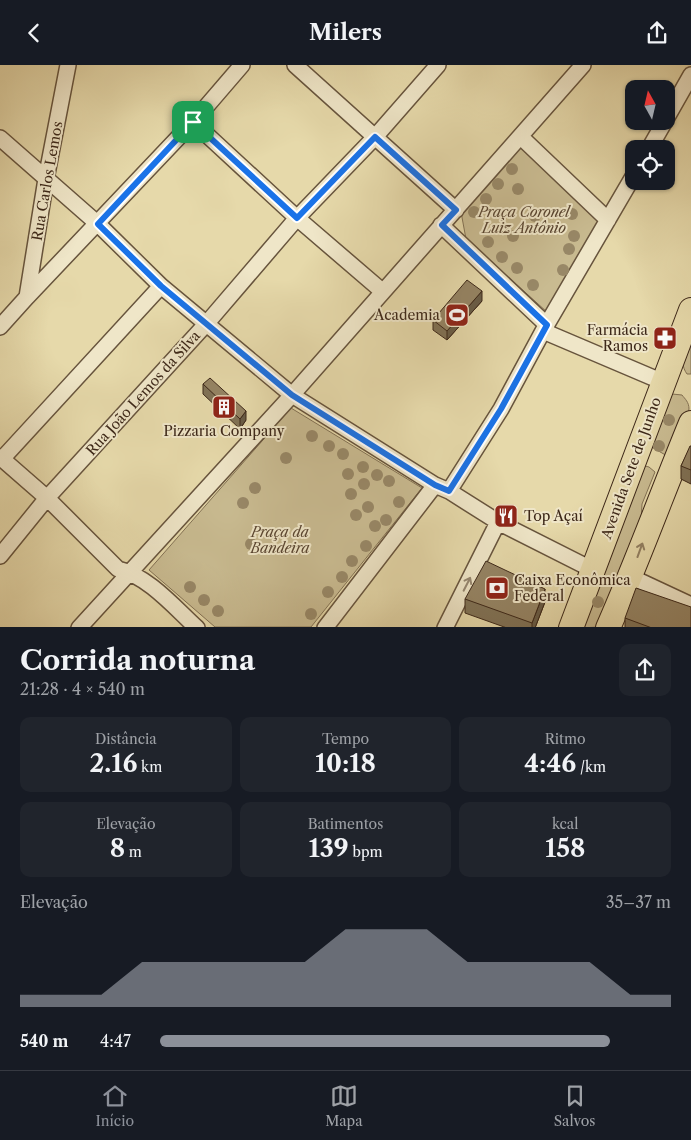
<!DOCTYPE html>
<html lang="pt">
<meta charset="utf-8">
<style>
:root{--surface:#171b24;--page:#20242c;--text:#f1f3f6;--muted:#9ea1a6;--line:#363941;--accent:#8c9099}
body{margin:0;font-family:"Libre Caslon Text",serif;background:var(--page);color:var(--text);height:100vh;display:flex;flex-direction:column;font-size:19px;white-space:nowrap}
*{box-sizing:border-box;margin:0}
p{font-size:16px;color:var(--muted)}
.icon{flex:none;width:28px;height:28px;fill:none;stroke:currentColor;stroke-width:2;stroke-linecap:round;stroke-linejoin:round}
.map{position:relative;height:562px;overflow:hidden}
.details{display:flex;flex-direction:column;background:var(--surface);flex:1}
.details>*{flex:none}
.needle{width:32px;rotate:352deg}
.buttons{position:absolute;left:625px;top:15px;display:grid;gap:10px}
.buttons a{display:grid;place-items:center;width:50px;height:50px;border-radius:10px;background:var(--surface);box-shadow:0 1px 4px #0004;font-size:25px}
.pin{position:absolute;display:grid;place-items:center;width:42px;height:42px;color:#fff;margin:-21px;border-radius:10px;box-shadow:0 2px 8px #0006}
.round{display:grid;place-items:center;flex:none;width:52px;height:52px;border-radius:10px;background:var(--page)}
.summary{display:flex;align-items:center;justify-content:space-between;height:85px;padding:0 20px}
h1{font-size:28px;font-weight:700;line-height:38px}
.figures{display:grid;grid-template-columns:repeat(3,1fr);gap:8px;height:85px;padding:5px 20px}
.figures div{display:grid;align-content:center;border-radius:10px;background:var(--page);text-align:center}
.figures b{font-size:25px;font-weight:700}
.figures small{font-size:14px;font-weight:400}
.figures p{font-size:14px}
.chart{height:140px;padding:10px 20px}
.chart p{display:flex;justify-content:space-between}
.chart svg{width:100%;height:90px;margin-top:5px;fill:var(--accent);opacity:.7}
ul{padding:0 20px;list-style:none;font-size:16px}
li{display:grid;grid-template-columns:80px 60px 1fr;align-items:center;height:38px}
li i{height:12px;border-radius:6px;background:var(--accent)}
header{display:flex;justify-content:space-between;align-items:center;height:65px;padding:0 20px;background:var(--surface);font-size:22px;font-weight:700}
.dock{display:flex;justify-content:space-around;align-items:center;height:70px;border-top:1px solid var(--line);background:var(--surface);font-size:14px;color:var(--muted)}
.dock a{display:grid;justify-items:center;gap:2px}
.dock .current{color:var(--accent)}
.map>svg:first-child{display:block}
.green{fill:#c9bb91;stroke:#837255}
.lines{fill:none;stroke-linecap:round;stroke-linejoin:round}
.street-casing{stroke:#67543d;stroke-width:18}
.primary-casing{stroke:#3d2819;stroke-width:26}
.street{stroke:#efe6c8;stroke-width:15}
.primary{stroke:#e6d9aa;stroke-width:24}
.tree{fill:#988867}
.wall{fill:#807256;stroke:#3d2819}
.shaded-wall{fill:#685c46;stroke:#3d2819}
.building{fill:#958464;stroke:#3d2819}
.oneway{stroke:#928062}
.oneway2{stroke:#968770}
.route-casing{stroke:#fff;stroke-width:10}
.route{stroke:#1a73e8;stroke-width:6}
.labels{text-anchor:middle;stroke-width:4;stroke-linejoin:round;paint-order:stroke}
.street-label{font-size:14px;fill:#3d2819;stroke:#efe6c8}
.park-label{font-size:14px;font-style:italic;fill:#594531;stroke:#efe6c8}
.poi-label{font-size:14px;fill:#3d2819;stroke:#efe6c8;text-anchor:end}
</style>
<header><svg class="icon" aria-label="back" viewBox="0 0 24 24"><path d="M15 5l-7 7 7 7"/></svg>Milers<svg class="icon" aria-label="share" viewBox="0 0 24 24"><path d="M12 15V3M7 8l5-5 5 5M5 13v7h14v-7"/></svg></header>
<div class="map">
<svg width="691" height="563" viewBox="0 0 691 563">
<rect width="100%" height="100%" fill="#e6d9aa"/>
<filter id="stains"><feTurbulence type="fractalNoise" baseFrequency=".004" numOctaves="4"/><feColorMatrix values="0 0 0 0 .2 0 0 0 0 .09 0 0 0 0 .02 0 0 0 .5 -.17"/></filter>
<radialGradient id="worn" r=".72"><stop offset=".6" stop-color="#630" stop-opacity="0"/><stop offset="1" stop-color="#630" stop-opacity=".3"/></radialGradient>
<path class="green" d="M519 81 563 119 599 158 547 247 466 174 461 147Z
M691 264V309H687C677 295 686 279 691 264Z
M672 329 682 330C685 334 689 337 689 344 688 351 674 385 669 392L648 380 666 333Z
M291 343 422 423 311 562H215L149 505Z
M641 400 649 402 655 407 642 439 641 457 599 562 579 563Z"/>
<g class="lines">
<g class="street-casing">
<path id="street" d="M295 0 456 145
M666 54 691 10
M193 57 297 153 382 226
M521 72 608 155
M0 73 98 159 161 221 292 330 435 420 449 426 498 457 593 505
M649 84 665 56
M441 160 547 260
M27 232 46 114 68 0
M0 262 27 232 193 57 242 0
M543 266 663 317
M0 392 47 433 118 504C148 511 175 543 197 563
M2 394 161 221
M449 426 501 344 543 266 634 110
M0 491 47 433 207 258 297 153 375 72 438 0
M631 512 691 540
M79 563 292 330 583 0
M325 563 435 420
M445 563 498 457"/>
</g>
<g class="primary-casing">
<path id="primary" d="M571 563 691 245
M608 563C638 495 663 426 691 358"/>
</g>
<use href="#street" class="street"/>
<use href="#primary" class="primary"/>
</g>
<g class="tree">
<circle cx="512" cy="104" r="6"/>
<circle cx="498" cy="119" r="6"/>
<circle cx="518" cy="124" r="6"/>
<circle cx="486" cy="134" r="6"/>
<circle cx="474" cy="147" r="6"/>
<circle cx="572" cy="149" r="6"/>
<circle cx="535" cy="151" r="6"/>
<circle cx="513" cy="171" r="6"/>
<circle cx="574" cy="171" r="6"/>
<circle cx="488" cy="177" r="6"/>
<circle cx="569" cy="184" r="6"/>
<circle cx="502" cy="192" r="6"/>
<circle cx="517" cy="203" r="6"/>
<circle cx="563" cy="205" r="6"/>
<circle cx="533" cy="220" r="6"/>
<circle cx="669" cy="355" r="6"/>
<circle cx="312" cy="371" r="6"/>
<circle cx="329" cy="381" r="6"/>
<circle cx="659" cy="381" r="6"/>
<circle cx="343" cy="389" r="6"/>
<circle cx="286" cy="393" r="6"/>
<circle cx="363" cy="402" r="6"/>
<circle cx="348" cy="409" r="6"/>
<circle cx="377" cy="410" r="6"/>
<circle cx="389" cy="416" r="6"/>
<circle cx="364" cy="419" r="6"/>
<circle cx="255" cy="423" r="6"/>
<circle cx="351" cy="429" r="6"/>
<circle cx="399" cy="437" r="6"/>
<circle cx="243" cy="438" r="6"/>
<circle cx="368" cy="442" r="6"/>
<circle cx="356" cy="450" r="6"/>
<circle cx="386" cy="455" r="6"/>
<circle cx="375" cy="461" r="6"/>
<circle cx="251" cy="479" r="6"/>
<circle cx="366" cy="481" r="6"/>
<circle cx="352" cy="496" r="6"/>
<circle cx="342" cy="512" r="6"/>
<circle cx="190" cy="522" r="6"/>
<circle cx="328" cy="527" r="6"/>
<circle cx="204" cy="535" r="6"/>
<circle cx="598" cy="537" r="6"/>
<circle cx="218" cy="546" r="6"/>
<circle cx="311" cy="549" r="6"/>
</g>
<path class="wall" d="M482 236 447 275 433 265V255Z
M203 319 246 355 240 364 203 329Z
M691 381V419L681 414V401Z
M465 534 545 537 535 563H507L465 548Z
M625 553 691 563H625Z"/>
<path class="shaded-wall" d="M482 226V236L447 275V266Z
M246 346V355L240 364V354Z
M545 524V537L535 563H532V558Z"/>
<path class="building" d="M467 215 482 226 447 266 433 255Z
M210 313 246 346 240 354 203 319Z
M690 381H691V405L681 401Z
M486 496 545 524 532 558 465 534Z
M636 523 691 542V563H652L625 553Z"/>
<defs><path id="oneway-shaft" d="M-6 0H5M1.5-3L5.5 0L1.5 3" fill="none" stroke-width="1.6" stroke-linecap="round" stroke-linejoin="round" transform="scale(1.25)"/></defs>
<use class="oneway" href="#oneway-shaft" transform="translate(640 485) rotate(-70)"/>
<use class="oneway2" href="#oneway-shaft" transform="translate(467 519) rotate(-63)"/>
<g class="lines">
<g class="route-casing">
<path id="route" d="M193 57 297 153 375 72 456 145 442 160 547 260 501 344 449 426 435 420 292 330 161 221 98 159Z"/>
</g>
<use href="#route" class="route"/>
</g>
<defs>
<g id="stadium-square" transform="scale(1.25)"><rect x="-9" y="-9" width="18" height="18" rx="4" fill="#8f2418" stroke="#efe6c8"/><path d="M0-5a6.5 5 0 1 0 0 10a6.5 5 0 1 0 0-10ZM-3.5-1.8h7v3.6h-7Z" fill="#fff"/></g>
<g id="pharmacy-square" transform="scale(1.25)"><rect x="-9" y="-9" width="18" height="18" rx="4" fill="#8f2418" stroke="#efe6c8"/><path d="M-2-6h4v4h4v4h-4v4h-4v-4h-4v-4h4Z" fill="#fff"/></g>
<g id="building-square" transform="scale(1.25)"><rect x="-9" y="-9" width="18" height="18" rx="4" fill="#8f2418" stroke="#efe6c8"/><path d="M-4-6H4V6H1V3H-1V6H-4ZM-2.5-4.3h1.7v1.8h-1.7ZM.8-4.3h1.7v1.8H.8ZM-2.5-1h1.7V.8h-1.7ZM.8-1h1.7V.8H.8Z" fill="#fff"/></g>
<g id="restaurant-square" transform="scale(1.25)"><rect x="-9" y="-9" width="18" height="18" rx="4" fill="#8f2418" stroke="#efe6c8"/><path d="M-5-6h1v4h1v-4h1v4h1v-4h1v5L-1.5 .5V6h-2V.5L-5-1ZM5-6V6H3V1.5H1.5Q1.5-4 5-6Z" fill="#fff"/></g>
<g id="bank-square" transform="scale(1.25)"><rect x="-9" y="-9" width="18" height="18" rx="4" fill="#8f2418" stroke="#efe6c8"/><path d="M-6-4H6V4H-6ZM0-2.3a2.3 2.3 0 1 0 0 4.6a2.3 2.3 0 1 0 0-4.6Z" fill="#fff"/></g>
</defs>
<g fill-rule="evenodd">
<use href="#stadium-square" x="457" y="250"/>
<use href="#pharmacy-square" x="665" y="273"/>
<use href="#building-square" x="224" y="342"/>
<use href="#restaurant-square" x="506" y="451"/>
<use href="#bank-square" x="497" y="523"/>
</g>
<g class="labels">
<g class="street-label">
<text transform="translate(47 116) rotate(-80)" y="5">Rua Carlos Lemos</text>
<text transform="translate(143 328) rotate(-48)" y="5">Rua João Lemos da Silva</text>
<text transform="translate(631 403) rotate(-70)" y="5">Avenida Sete de Junho</text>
</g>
<g class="park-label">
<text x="524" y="152">Praça Coronel<tspan x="524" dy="16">Luiz Antônio</tspan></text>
<text x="280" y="472">Praça da<tspan x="280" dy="16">Bandeira</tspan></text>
</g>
<g class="poi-label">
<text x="440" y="255">Academia</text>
<text x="648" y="270">Farmácia<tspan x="648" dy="16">Ramos</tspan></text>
<text x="224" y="371" text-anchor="middle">Pizzaria Company</text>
<text x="524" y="456" text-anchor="start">Top Açaí</text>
<text x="514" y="520" text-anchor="start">Caixa Econômica<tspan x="514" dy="16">Federal</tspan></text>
</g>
</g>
<rect width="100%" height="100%" filter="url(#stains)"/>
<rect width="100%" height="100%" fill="url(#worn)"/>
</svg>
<div class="buttons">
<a><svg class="needle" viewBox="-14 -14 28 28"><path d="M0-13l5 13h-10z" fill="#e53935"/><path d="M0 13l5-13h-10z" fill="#9ea1a6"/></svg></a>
<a><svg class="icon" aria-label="locate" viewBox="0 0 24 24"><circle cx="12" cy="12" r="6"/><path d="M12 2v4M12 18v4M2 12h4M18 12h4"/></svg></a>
</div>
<div class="pin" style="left:193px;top:57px;background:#1e9e55"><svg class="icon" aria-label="arrive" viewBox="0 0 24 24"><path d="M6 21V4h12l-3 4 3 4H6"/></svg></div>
</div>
<section class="details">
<div class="summary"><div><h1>Corrida noturna</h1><p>21:28 · 4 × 540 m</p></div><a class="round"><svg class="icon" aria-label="share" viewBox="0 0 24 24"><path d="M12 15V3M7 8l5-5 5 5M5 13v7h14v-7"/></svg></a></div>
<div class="figures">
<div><p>Distância</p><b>2.16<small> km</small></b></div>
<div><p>Tempo</p><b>10:18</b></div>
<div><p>Ritmo</p><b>4:46<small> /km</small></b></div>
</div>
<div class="figures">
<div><p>Elevação</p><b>8<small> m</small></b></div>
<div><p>Batimentos</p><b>139<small> bpm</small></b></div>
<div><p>kcal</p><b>158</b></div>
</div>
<div class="chart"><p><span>Elevação</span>35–37 m</p>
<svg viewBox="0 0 160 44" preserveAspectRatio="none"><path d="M0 44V38L10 38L20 38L30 22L40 22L50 22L60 22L70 22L80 6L90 6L100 6L110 22L120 22L130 22L140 22L150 38L160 38V44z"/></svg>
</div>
<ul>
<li><b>540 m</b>4:47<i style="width:88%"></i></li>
</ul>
</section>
<nav class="dock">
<a class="current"><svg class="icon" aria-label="home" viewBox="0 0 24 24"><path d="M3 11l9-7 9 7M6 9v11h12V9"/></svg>Início</a>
<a><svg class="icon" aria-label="map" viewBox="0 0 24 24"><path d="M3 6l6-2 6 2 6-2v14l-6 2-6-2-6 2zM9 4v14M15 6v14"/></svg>Mapa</a>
<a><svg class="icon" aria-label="saved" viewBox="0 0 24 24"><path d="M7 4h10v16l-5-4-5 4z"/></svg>Salvos</a>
</nav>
